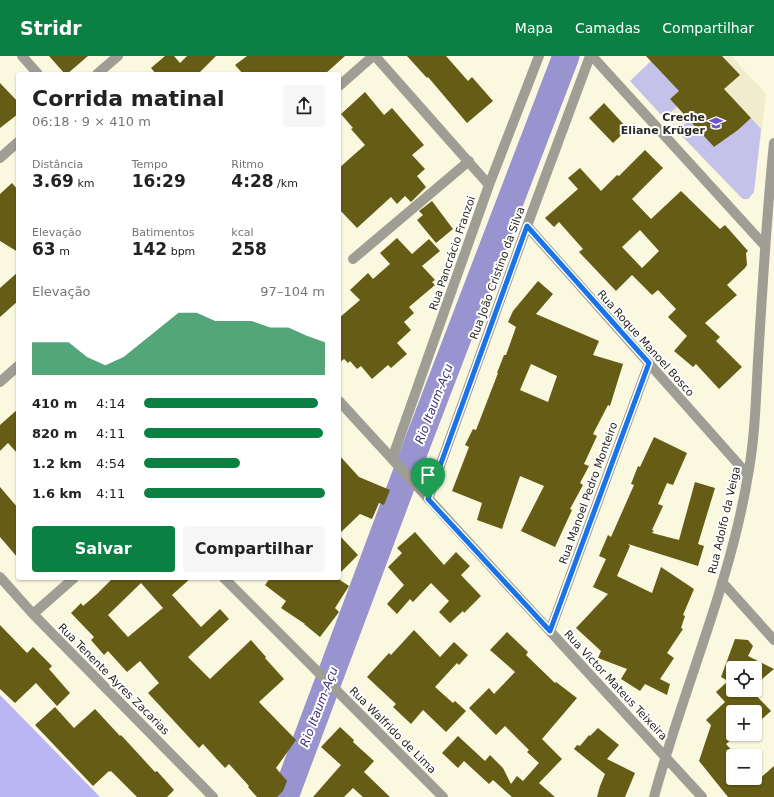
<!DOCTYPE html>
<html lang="pt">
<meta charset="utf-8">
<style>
:root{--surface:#fff;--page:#f6f6f6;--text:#222;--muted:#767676;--accent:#0b8043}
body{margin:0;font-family:"DejaVu Sans",sans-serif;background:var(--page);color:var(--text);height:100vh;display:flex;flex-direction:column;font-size:15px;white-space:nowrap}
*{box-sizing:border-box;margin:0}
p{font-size:13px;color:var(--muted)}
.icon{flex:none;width:22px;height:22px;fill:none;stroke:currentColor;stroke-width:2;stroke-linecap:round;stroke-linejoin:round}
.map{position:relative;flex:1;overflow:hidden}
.panel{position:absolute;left:16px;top:16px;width:325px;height:508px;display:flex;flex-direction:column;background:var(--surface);border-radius:4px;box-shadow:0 1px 3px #0004}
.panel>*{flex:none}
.controls{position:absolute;left:726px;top:605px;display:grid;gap:8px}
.controls a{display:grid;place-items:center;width:36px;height:36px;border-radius:4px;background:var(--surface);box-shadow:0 1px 3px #0004;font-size:20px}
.pin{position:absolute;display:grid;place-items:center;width:34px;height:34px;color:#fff;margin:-41px -17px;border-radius:50% 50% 50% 0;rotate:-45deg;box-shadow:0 0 4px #0007}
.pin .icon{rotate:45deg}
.round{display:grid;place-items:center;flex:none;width:42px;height:42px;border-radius:4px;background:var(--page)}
.head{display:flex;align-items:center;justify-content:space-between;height:68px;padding:0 16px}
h1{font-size:22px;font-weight:700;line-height:30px}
.metrics{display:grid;grid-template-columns:repeat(3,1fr);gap:6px;height:68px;padding:4px 16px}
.metrics div{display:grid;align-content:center}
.metrics b{font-size:17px;font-weight:700}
.metrics small{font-size:11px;font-weight:400}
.metrics p{font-size:11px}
.chart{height:112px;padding:8px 16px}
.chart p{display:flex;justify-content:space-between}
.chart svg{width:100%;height:72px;margin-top:4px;fill:var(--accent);opacity:.7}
.button{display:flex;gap:8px;margin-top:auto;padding:8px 16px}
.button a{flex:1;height:46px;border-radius:4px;background:var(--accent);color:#fff;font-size:16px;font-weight:700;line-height:46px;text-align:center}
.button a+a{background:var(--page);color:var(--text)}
ul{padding:0 16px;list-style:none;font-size:13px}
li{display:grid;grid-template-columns:64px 48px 1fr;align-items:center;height:30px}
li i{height:10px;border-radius:5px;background:var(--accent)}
header{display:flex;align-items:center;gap:24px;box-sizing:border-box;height:56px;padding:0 20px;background:var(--accent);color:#fff}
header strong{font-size:19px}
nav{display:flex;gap:22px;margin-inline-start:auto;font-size:14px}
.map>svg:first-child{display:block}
.built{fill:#f0eccd}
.green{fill:#c4c1ea}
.forest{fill:#bab5f3}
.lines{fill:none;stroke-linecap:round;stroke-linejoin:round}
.river{stroke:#9993cf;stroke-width:27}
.building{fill:#655c16;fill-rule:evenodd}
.minor{stroke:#9f9e94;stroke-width:10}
.route-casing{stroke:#fff;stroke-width:8}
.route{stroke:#1a73e8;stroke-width:5}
.labels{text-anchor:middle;stroke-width:4;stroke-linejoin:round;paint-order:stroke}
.poi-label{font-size:11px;font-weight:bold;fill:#2a2920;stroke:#fff;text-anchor:end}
.street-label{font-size:11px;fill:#2a2920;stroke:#fff}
.water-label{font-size:12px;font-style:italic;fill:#40327a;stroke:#fff}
</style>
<header>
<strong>Stridr</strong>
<nav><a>Mapa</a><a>Camadas</a><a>Compartilhar</a></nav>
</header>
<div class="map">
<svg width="774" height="741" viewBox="0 0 774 741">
<rect width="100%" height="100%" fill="#fbf8e0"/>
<path class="built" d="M656 0H731L766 38 754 136 748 143H743L739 140 630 25Z"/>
<path class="green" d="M651 5 679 35 670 43 677 51 664 62 630 25Z
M751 62 761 73 754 136 748 143H743L739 139 677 75 689 64 714 91 738 74Z"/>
<path class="forest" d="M0 639 100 741H0Z"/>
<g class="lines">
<path class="river" d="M285 741 411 404 566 0"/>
</g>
<path class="building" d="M49 0H88L67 18H65Z
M165 0H174L180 7 187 0H216L198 18H156L151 12Z
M247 0H345L325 18H243L235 9Z
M407 0H446L468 25 472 21 493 45 467 67 428 21 427 22Z
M646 0H722L740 19 724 33 751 62 738 74 714 91 670 43 679 35Z
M0 27 18 46V58L0 72Z
M365 36 384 59 392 52 424 89 412 99 425 113 417 120 426 131 411 146 405 140 397 148 391 141 357 172 339 153V112L365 89 351 73 353 72 341 58Z
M604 47 628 73 613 87 589 62Z
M645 94 663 112 632 143 651 163 681 135 720 173 725 169 748 195 746 197 747 209 745 212 727 229 737 239 705 267 720 281 716 285 742 311 719 333 696 308 693 311 674 295 687 280 668 261 676 253 658 234 652 239 632 219 616 235 579 196 583 193 559 166 554 171 545 162 578 133 568 122 580 112 601 135 617 119 619 120ZM640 174 659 195 642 212 622 191Z
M12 127 18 134V196L0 185V138Z
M432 145 453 173 436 187 417 164 423 159 419 155Z
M397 182 412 198 429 183 440 195 422 210 435 224 432 226 435 229 409 251 414 257 404 266 411 274 397 287 407 298 391 312 388 309 372 323 361 310 357 313 350 305 348 307 344 303 339 307V262L360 244 350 234 368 217 373 223 390 208 380 197Z
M18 216V245L0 261V232Z
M538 225 553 238 536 258 599 285 593 299 623 308 610 350 608 349 593 378 597 380 584 408 589 410 580 427 583 429 570 453 572 454 555 491 521 475 544 430 520 420 502 473 477 464 482 447 452 435 469 391 465 389 473 373 476 374 498 317H497L504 299H506L516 271 508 266 513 255ZM531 308 557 320 548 346 520 334Z
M18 353V398L8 387 0 395V369Z
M654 381 687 397 673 429 667 427 658 448 663 450 652 474 654 475 652 477 679 484 695 426 715 432 698 488 704 490 698 510 628 488 630 490 617 520 652 537 661 511 694 533 683 559 685 560 681 572 683 573 667 597 674 602 660 623 670 628 667 639 645 628 640 635 621 623 627 613 598 602 601 595 576 572 608 538 593 531 606 503 599 500 608 479 611 481 634 429 631 428 638 410 640 411Z
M339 399 359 421 390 434 384 449 379 447 372 463 360 458 339 478Z
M0 431 18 452V502L0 481Z
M415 476 444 509 456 496 470 510 461 519 481 540 464 557 463 555 450 567 439 556 449 545 431 527 413 546 410 543 397 558 387 548 404 529 388 511 402 497 397 492Z
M339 479 358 499 339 518Z
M113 522H191L172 539 201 571 220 553 229 563 188 601 210 623 251 584 266 601 265 602 284 623 259 646 296 684 276 712 287 725 283 735 277 741H257L248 731 249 730 229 708 225 712 203 688 199 692 148 637 159 627 140 605 127 616 108 595 104 599 91 584 94 581 71 557 81 547 83 550 97 538ZM141 527 163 552 128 581 108 559Z
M270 522H337L349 530 335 552 339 556 320 581 304 568H305L281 552 286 545 265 529Z
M0 569 27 597 33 591 52 610 49 613 70 637 57 650 36 627 15 647 0 633Z
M414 574 440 601 454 586 468 599 459 609 457 607 435 631 453 647 455 645 466 655 446 676 423 654 411 668 393 651 396 648 367 621 389 597 391 599Z
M507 576 528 596 526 599 555 627 556 626 577 642 542 683 562 703 539 727 555 741H512L493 724 489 728 464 705 458 712 442 697 458 680 485 705 490 699 503 712 511 728 517 720 523 725 539 707 527 696 529 694 505 670 496 679 469 652 489 632 494 638 515 616 490 594Z
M735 583 748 584 753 590 748 600 774 613 755 629V612H733V634H751L771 655 755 669V656H733V678H738L726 688 737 700H733V722H755V721L758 724 774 710V741H728L699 705 711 669 706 664 725 646 716 636 728 625 721 621Z
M55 651 74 672 95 653 120 680 121 679 155 716 157 715 174 734 167 741H137L111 715 110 716 109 715 93 730 35 669Z
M340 671 354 684 353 686 374 705 364 716 390 741H363L353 732 344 741H313L341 709 321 691Z
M598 672 619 689 607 703 635 717 625 741H597L600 730 605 718 574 693 577 689 580 690 589 679 590 680Z"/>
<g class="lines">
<path class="minor" d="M22 0 38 18
M375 0 489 129
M592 0 764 189
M97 18 118 0
M339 30 373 0
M0 102 18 86
M527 170 748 419
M353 203 469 105
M0 326 18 310
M339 345 702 741
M392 403 489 129 539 0
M428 443 527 170 590 0
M0 521 33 558 213 741
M224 522 443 741
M722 526 774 584
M33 558 74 522
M550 575 649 307
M654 741C683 633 730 529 748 419 756 376 756 332 759 288 763 221 767 154 774 87"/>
</g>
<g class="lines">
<g class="route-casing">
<path id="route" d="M527 170 649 307 550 575 428 443Z"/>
</g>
<use href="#route" class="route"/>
</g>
<defs>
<g id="school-bare" transform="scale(1.08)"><path d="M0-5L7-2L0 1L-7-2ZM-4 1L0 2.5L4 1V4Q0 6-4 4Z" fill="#6c52cc" stroke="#fff" stroke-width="2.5" paint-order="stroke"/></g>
</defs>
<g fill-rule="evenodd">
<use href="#school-bare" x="716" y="67"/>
</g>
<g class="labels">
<g class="poi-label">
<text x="705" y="65">Creche<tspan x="705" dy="13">Eliane Krüger</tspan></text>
</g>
<g class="street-label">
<text transform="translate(452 197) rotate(-71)" y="4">Rua Pancrácio Franzoi</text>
<text transform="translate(497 217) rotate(-70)" y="4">Rua João Cristino da Silva</text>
<text transform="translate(646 287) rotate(48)" y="4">Rua Roque Manoel Bosco</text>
<text transform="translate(588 437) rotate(-70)" y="4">Rua Manoel Pedro Monteiro</text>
<text transform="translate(724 464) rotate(-77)" y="4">Rua Adolfo da Veiga</text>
<text transform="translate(114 623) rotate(45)" y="4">Rua Tenente Ayres Zacarias</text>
<text transform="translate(616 629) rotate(47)" y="4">Rua Victor Mateus Teixeira</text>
<text transform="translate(393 674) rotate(45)" y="4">Rua Walfrido de Lima</text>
</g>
<g class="water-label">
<text transform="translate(434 348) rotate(-69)" y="4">Rio Itaum-Açu</text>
<text transform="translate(319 651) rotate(-69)" y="4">Rio Itaum-Açu</text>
</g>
</g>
</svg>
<div class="controls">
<a><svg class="icon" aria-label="locate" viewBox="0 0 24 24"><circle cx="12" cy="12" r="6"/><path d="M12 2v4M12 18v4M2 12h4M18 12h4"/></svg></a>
<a>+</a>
<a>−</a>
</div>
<div class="pin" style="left:428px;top:443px;background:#1e9e55"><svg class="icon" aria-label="arrive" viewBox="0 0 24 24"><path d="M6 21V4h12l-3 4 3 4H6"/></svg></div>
<section class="panel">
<div class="head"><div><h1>Corrida matinal</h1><p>06:18 · 9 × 410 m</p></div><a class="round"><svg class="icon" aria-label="share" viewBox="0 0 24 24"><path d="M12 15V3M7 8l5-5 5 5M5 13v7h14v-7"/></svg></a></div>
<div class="metrics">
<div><p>Distância</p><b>3.69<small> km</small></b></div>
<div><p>Tempo</p><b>16:29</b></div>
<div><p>Ritmo</p><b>4:28<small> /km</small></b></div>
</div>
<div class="metrics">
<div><p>Elevação</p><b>63<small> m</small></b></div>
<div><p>Batimentos</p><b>142<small> bpm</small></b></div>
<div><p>kcal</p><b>258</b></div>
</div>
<div class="chart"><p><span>Elevação</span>97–104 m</p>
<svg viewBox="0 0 160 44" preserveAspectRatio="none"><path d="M0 44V24L10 24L20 24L30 33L40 38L50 33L60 24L70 15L80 6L90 6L100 11L110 11L120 11L130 15L140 15L150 20L160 24V44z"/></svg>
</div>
<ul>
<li><b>410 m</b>4:14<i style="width:96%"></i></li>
<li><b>820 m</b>4:11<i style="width:99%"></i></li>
<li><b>1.2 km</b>4:54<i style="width:53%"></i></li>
<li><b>1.6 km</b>4:11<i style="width:100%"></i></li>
</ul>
<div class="button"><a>Salvar</a><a>Compartilhar</a></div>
</section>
</div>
